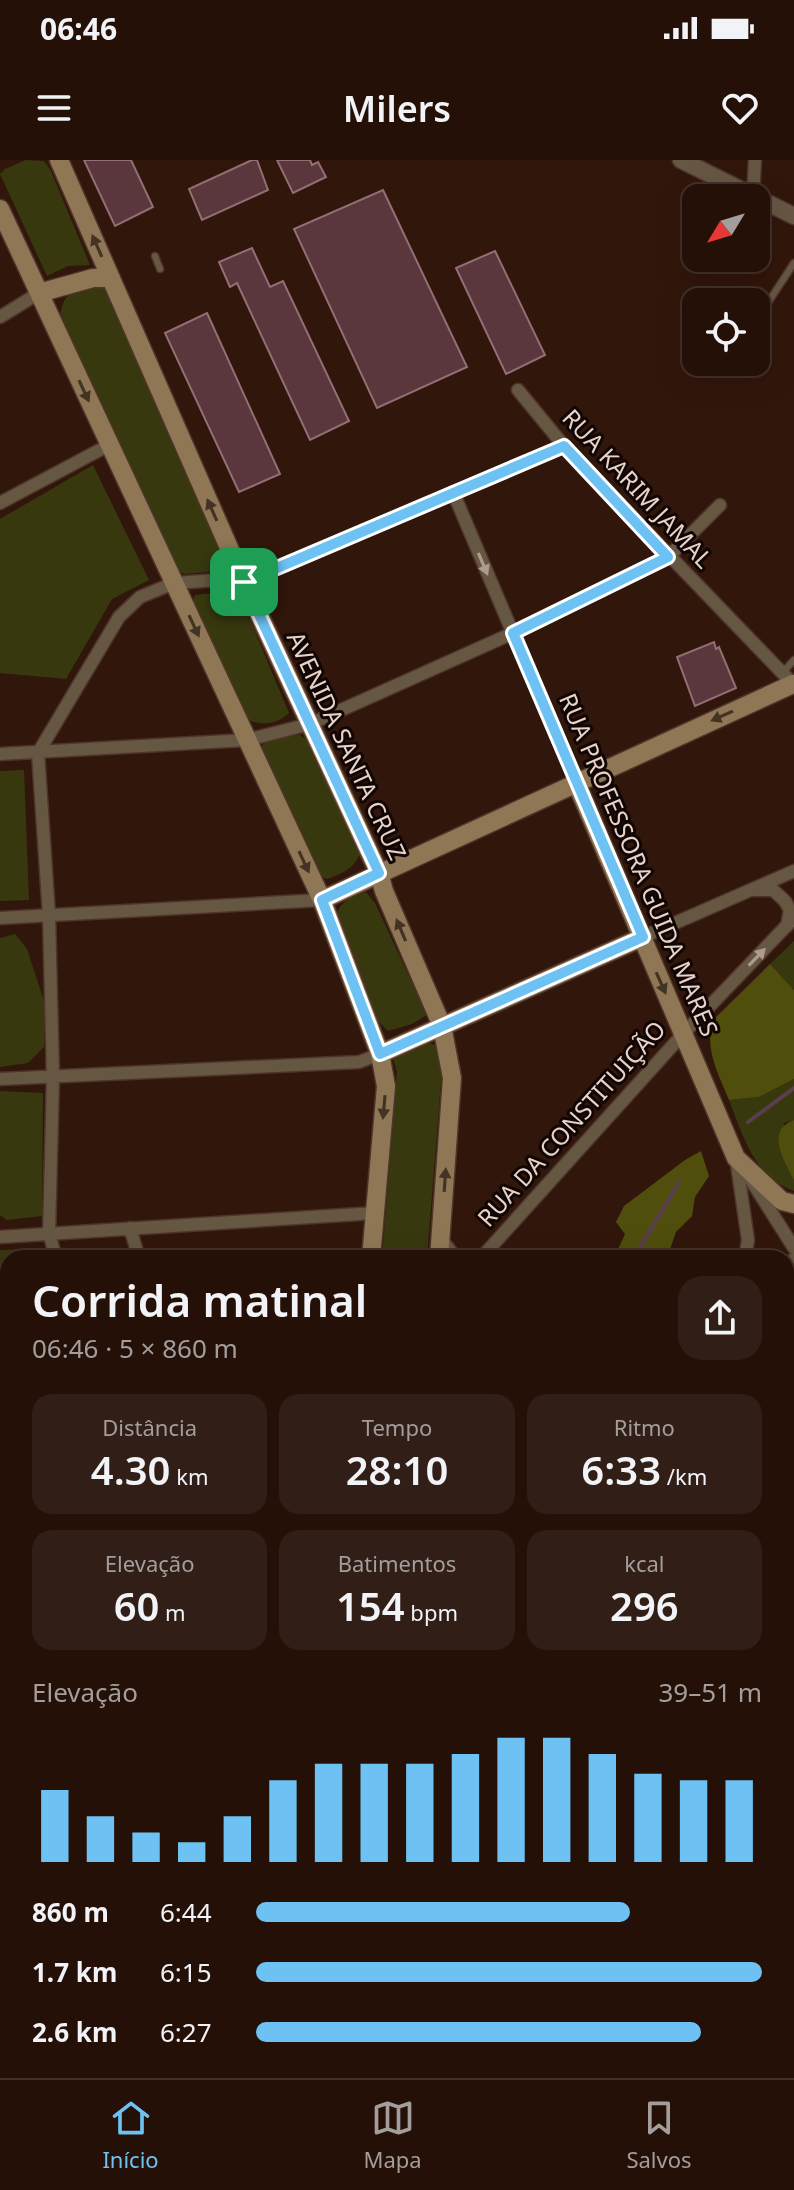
<!DOCTYPE html>
<html lang="pt">
<meta charset="utf-8">
<style>
:root{--surface:#251008;--page:#311e16;--text:#f1f3f6;--muted:#a39d9c;--line:#423029;--accent:#6dc2f3}
body{margin:0;font-family:"Noto Sans",sans-serif;background:var(--page);color:var(--text);height:100vh;display:flex;flex-direction:column;font-size:30px;white-space:nowrap}
*{box-sizing:border-box;margin:0}
p{font-size:26px;color:var(--muted)}
.icon{flex:none;width:44px;height:44px;fill:none;stroke:currentColor;stroke-width:2;stroke-linecap:round;stroke-linejoin:round}
.map{position:relative;flex:1;overflow:hidden}
.side{position:absolute;left:0px;top:1090px;width:794px;height:828px;display:flex;flex-direction:column;background:var(--surface);border-radius:24px 24px 0 0;box-shadow:0 8px 32px #0002,0 0 0 2px var(--line)}
.side>*{flex:none}
.needle{width:52px;rotate:232deg}
.controls{position:absolute;left:682px;top:24px;display:grid;gap:16px}
.controls a{display:grid;place-items:center;width:88px;height:88px;border-radius:16px;background:var(--surface);box-shadow:0 8px 32px #0002,0 0 0 2px var(--line);font-size:40px}
.pin{position:absolute;display:grid;place-items:center;width:68px;height:68px;color:#fff;margin:-34px;border-radius:16px;box-shadow:0 4px 12px #0006}
.round{display:grid;place-items:center;flex:none;width:84px;height:84px;border-radius:24px;background:var(--page)}
.head{display:flex;align-items:center;justify-content:space-between;height:136px;padding:0 32px}
h1{font-size:44px;font-weight:600;line-height:60px}
.figures{display:grid;grid-template-columns:repeat(3,1fr);gap:12px;height:136px;padding:8px 32px}
.figures div{display:grid;align-content:center;border-radius:20px;background:var(--page);text-align:center}
.figures b{font-size:40px;font-weight:600}
.figures small{font-size:22px;font-weight:400}
.figures p{font-size:22px}
.chart{height:224px;padding:16px 32px}
.chart p{display:flex;justify-content:space-between}
.chart svg{width:100%;height:144px;margin-top:8px;stroke:var(--accent);stroke-width:6}
ul{padding:0 32px;list-style:none;font-size:26px}
li{display:grid;grid-template-columns:128px 96px 1fr;align-items:center;height:60px}
li i{height:20px;border-radius:10px;background:var(--accent)}
.status{display:flex;justify-content:space-between;align-items:center;height:56px;padding:0 40px;background:var(--surface);direction:ltr}
.status svg{height:22px;fill:currentColor}
header{display:flex;justify-content:space-between;align-items:center;height:104px;padding:0 32px;background:var(--surface);font-size:36px;font-weight:600}
.tab-bar{display:flex;justify-content:space-around;align-items:center;height:112px;border-top:2px solid var(--line);background:var(--surface);font-size:22px;color:var(--muted)}
.tab-bar a{display:grid;justify-items:center;gap:4px}
.tab-bar .selected{color:var(--accent)}
.map>svg:first-child{display:block}
.green{fill:#38380f}
.forest{fill:#4f4e0d}
.lines{fill:none;stroke-linecap:round;stroke-linejoin:round}
.stream{stroke:#593f4d;stroke-width:4}
.building{fill:#59373d;stroke:#946e74;stroke-width:2}
.service-casing{stroke:#4e342a;stroke-width:9}
.minor-casing{stroke:#4e342a;stroke-width:15}
.tertiary-casing{stroke:#4e342a;stroke-width:19}
.secondary-casing{stroke:#4e342a;stroke-width:21}
.service{stroke:#665743;stroke-width:6}
.minor{stroke:#665743;stroke-width:12}
.tertiary{stroke:#665743;stroke-width:16}
.secondary{stroke:#8f7756;stroke-width:18}
.oneway{fill:#433324}
.oneway2{fill:#ad9b8e}
.route-casing{stroke:#fff;stroke-width:16}
.route{stroke:#6dc2f3;stroke-width:10}
.labels{text-anchor:middle;stroke-width:6;stroke-linejoin:round;paint-order:stroke}
.street-label{font-size:24px;fill:#e7d3cc;stroke:#110603}
</style>
<div class="status"><b>06:46</b><svg viewBox="0 0 49 12"><path d="M0 12V9h3v3zM5 12V6h3v6zM10 12V3h3v9zM15 12V0h3v12zM26 1h20v11H26zM47 4h2v5h-2z"/></svg></div>
<header><svg class="icon" aria-label="menu" viewBox="0 0 24 24"><path d="M4 6h16M4 12h16M4 18h16"/></svg>Milers<svg class="icon" aria-label="heart" viewBox="0 0 24 24"><path d="M12 20l-8-8c-3-5 5-10 8-4 3-6 11-1 8 4z"/></svg></header>
<div class="map">
<svg width="794" height="1918" viewBox="0 0 794 1918">
<rect width="100%" height="100%" fill="#31160b"/>
<path class="green" d="M26 0 44 1 51 11 90 105 68 106 47 116 0 14 5 9Z
M91 123 109 129 228 406 219 411 184 414 176 409 60 157C62 136 72 129 91 123Z
M93 305 149 420 112 439 66 519 0 513V359Z
M235 431 241 438 289 553C275 566 261 565 244 559L191 445 195 435Z
M300 575 308 581 360 694C353 709 342 714 327 719L313 712 259 589C269 575 284 576 300 575Z
M24 610 29 740 0 741V611Z
M366 732 375 743 427 855 412 864 388 871 378 861 336 759C338 742 351 737 366 732Z
M15 774 27 789 46 847 44 887 28 903 0 907V778Z
M794 781V830L770 804Z
M424 882 436 885 442 909 427 1098H382L397 912 393 899Z
M794 919V960L784 963 788 1006 794 1021V1031C754 1017 743 976 729 940L759 937Z
M0 931 43 933 42 1056 7 1060 0 1055Z
M38 1089 43 1098H8V1287L0 1270V1090Z
M786 1866 794 1871V1918H622L577 1910H786Z"/>
<path class="forest" d="M770 804 794 830V919L759 937 729 940C718 913 704 889 713 860Z
M794 960V1021C785 1001 764 971 794 960Z
M701 991 709 1016 695 1037 692 1056 676 1072 667 1098H614L625 1074 616 1062 624 1046 685 1000Z
M0 1397 8 1403V1523L0 1514Z"/>
<g class="lines">
<path class="stream" d="M748 962 794 928
M634 1098 679 1022
M0 1577 8 1570"/>
</g>
<path class="building" d="M84 0H131L153 47 115 66Z
M252 0H257L268 30 202 60 189 29Z
M277 0H310L312 5 318 2 326 17 293 33Z
M383 30 467 207 377 248 294 69Z
M252 88 270 127 283 121 349 261 310 280 237 123 230 127 219 102Z
M495 91 545 195 506 214 456 108Z
M207 153 280 314 239 332 165 173Z
M714 482 716 489 719 487 736 528 695 546 677 497Z"/>
<g class="lines">
<g class="service-casing">
<path id="service" d="M155 96 160 109
M756 161 794 103
M783 512 794 500"/>
</g>
<g class="minor-casing">
<path id="minor" d="M753 35 755 0
M0 157 39 133
M518 230 564 286 794 525
M453 332 576 622
M0 343 109 285
M0 594 247 580 310 564 513 473 668 397 720 345
M755 730H773L785 741 790 750 787 766
M0 758 322 740
M643 777 794 711
M0 919 359 902 380 894
M736 998 748 1080 745 1098
M749 1017 794 1088
M130 1068 139 1098
M0 1077 375 1053
M441 1079 456 1098
M56 1098 49 1073 53 917 49 755 38 593 119 457 140 437 174 423 218 420 244 422 564 286
M481 1098 683 874 794 758
M786 1105 794 1099
M786 1243 794 1242
M0 1297 8 1314
M0 1358 8 1354
M786 1377 794 1376
M786 1511 794 1510
M0 1640 8 1638
M786 1647 794 1646
M0 1777 8 1769
M786 1787 794 1786
M786 1801 794 1809
M51 1918 60 1910
M160 1918 161 1910"/>
</g>
<g class="tertiary-casing">
<path id="tertiary" d="M681 0 794 56"/>
</g>
<g class="secondary-casing">
<path id="secondary" d="M59 0 244 422 379 713 384 731 442 866 452 918 439 1098
M0 49 322 740 380 894 386 926 371 1098
M39 133 93 118H111
M576 622 736 998 782 1041 794 1044
M322 740 793 524
M380 894 643 777
M304 1918 305 1910
M377 1918V1910"/>
</g>
<use href="#service" class="service"/>
<use href="#minor" class="minor"/>
<use href="#tertiary" class="tertiary"/>
<use href="#secondary" class="secondary"/>
</g>
<defs><path id="oneway-solid" d="M-6-.8H1V-3.2L6.5 0L1 3.2V.8H-6Z" transform="scale(2)"/></defs>
<g class="oneway">
<use href="#oneway-solid" transform="translate(97 86) rotate(-114)"/>
<use href="#oneway-solid" transform="translate(84 231) rotate(65)"/>
<use href="#oneway-solid" transform="translate(212 350) rotate(-114)"/>
<use href="#oneway-solid" transform="translate(194 466) rotate(65)"/>
<use href="#oneway-solid" transform="translate(722 556) rotate(156)"/>
<use href="#oneway-solid" transform="translate(304 702) rotate(65)"/>
<use href="#oneway-solid" transform="translate(401 770) rotate(-113)"/>
<use href="#oneway-solid" transform="translate(661 823) rotate(66)"/>
<use href="#oneway-solid" transform="translate(384 947) rotate(95)"/>
<use href="#oneway-solid" transform="translate(445 1020) rotate(-86)"/>
</g>
<g class="oneway2">
<use href="#oneway-solid" transform="translate(483 404) rotate(67)"/>
<use href="#oneway-solid" transform="translate(757 797) rotate(-46)"/>
</g>
<g class="lines">
<g class="route-casing">
<path id="route" d="M564 286 668 397 513 473 643 777 380 894 322 740 379 713 244 422Z"/>
</g>
<use href="#route" class="route"/>
</g>
<g class="labels">
<g class="street-label">
<text transform="translate(637 329) rotate(47)" y="8">RUA KARIM JAMAL</text>
<text transform="translate(346 586) rotate(65)" y="8">AVENIDA SANTA CRUZ</text>
<text transform="translate(638 705) rotate(67)" y="8">RUA PROFESSORA GUIDA MARES</text>
<text transform="translate(572 964) rotate(-48)" y="8">RUA DA CONSTITUIÇÃO</text>
</g>
</g>
</svg>
<div class="controls">
<a><svg class="needle" viewBox="-14 -14 28 28"><path d="M0-13l5 13h-10z" fill="#e53935"/><path d="M0 13l5-13h-10z" fill="#a39d9c"/></svg></a>
<a><svg class="icon" aria-label="locate" viewBox="0 0 24 24"><circle cx="12" cy="12" r="6"/><path d="M12 2v4M12 18v4M2 12h4M18 12h4"/></svg></a>
</div>
<div class="pin" style="left:244px;top:422px;background:#1e9e55"><svg class="icon" aria-label="arrive" viewBox="0 0 24 24"><path d="M6 21V4h12l-3 4 3 4H6"/></svg></div>
<section class="side">
<div class="head"><div><h1>Corrida matinal</h1><p>06:46 · 5 × 860 m</p></div><a class="round"><svg class="icon" aria-label="share" viewBox="0 0 24 24"><path d="M12 15V3M7 8l5-5 5 5M5 13v7h14v-7"/></svg></a></div>
<div class="figures">
<div><p>Distância</p><b>4.30<small> km</small></b></div>
<div><p>Tempo</p><b>28:10</b></div>
<div><p>Ritmo</p><b>6:33<small> /km</small></b></div>
</div>
<div class="figures">
<div><p>Elevação</p><b>60<small> m</small></b></div>
<div><p>Batimentos</p><b>154<small> bpm</small></b></div>
<div><p>kcal</p><b>296</b></div>
</div>
<div class="chart"><p><span>Elevação</span>39–51 m</p>
<svg viewBox="0 0 160 44" preserveAspectRatio="none"><path d="M5 44V22M15 44V30M25 44V35M35 44V38M45 44V30M55 44V19M65 44V14M75 44V14M85 44V14M95 44V11M105 44V6M115 44V6M125 44V11M135 44V17M145 44V19M155 44V19"/></svg>
</div>
<ul>
<li><b>860 m</b>6:44<i style="width:74%"></i></li>
<li><b>1.7 km</b>6:15<i style="width:100%"></i></li>
<li><b>2.6 km</b>6:27<i style="width:88%"></i></li>
</ul>
</section>
</div>
<nav class="tab-bar">
<a class="selected"><svg class="icon" aria-label="home" viewBox="0 0 24 24"><path d="M3 11l9-7 9 7M6 9v11h12V9"/></svg>Início</a>
<a><svg class="icon" aria-label="map" viewBox="0 0 24 24"><path d="M3 6l6-2 6 2 6-2v14l-6 2-6-2-6 2zM9 4v14M15 6v14"/></svg>Mapa</a>
<a><svg class="icon" aria-label="saved" viewBox="0 0 24 24"><path d="M7 4h10v16l-5-4-5 4z"/></svg>Salvos</a>
</nav>
